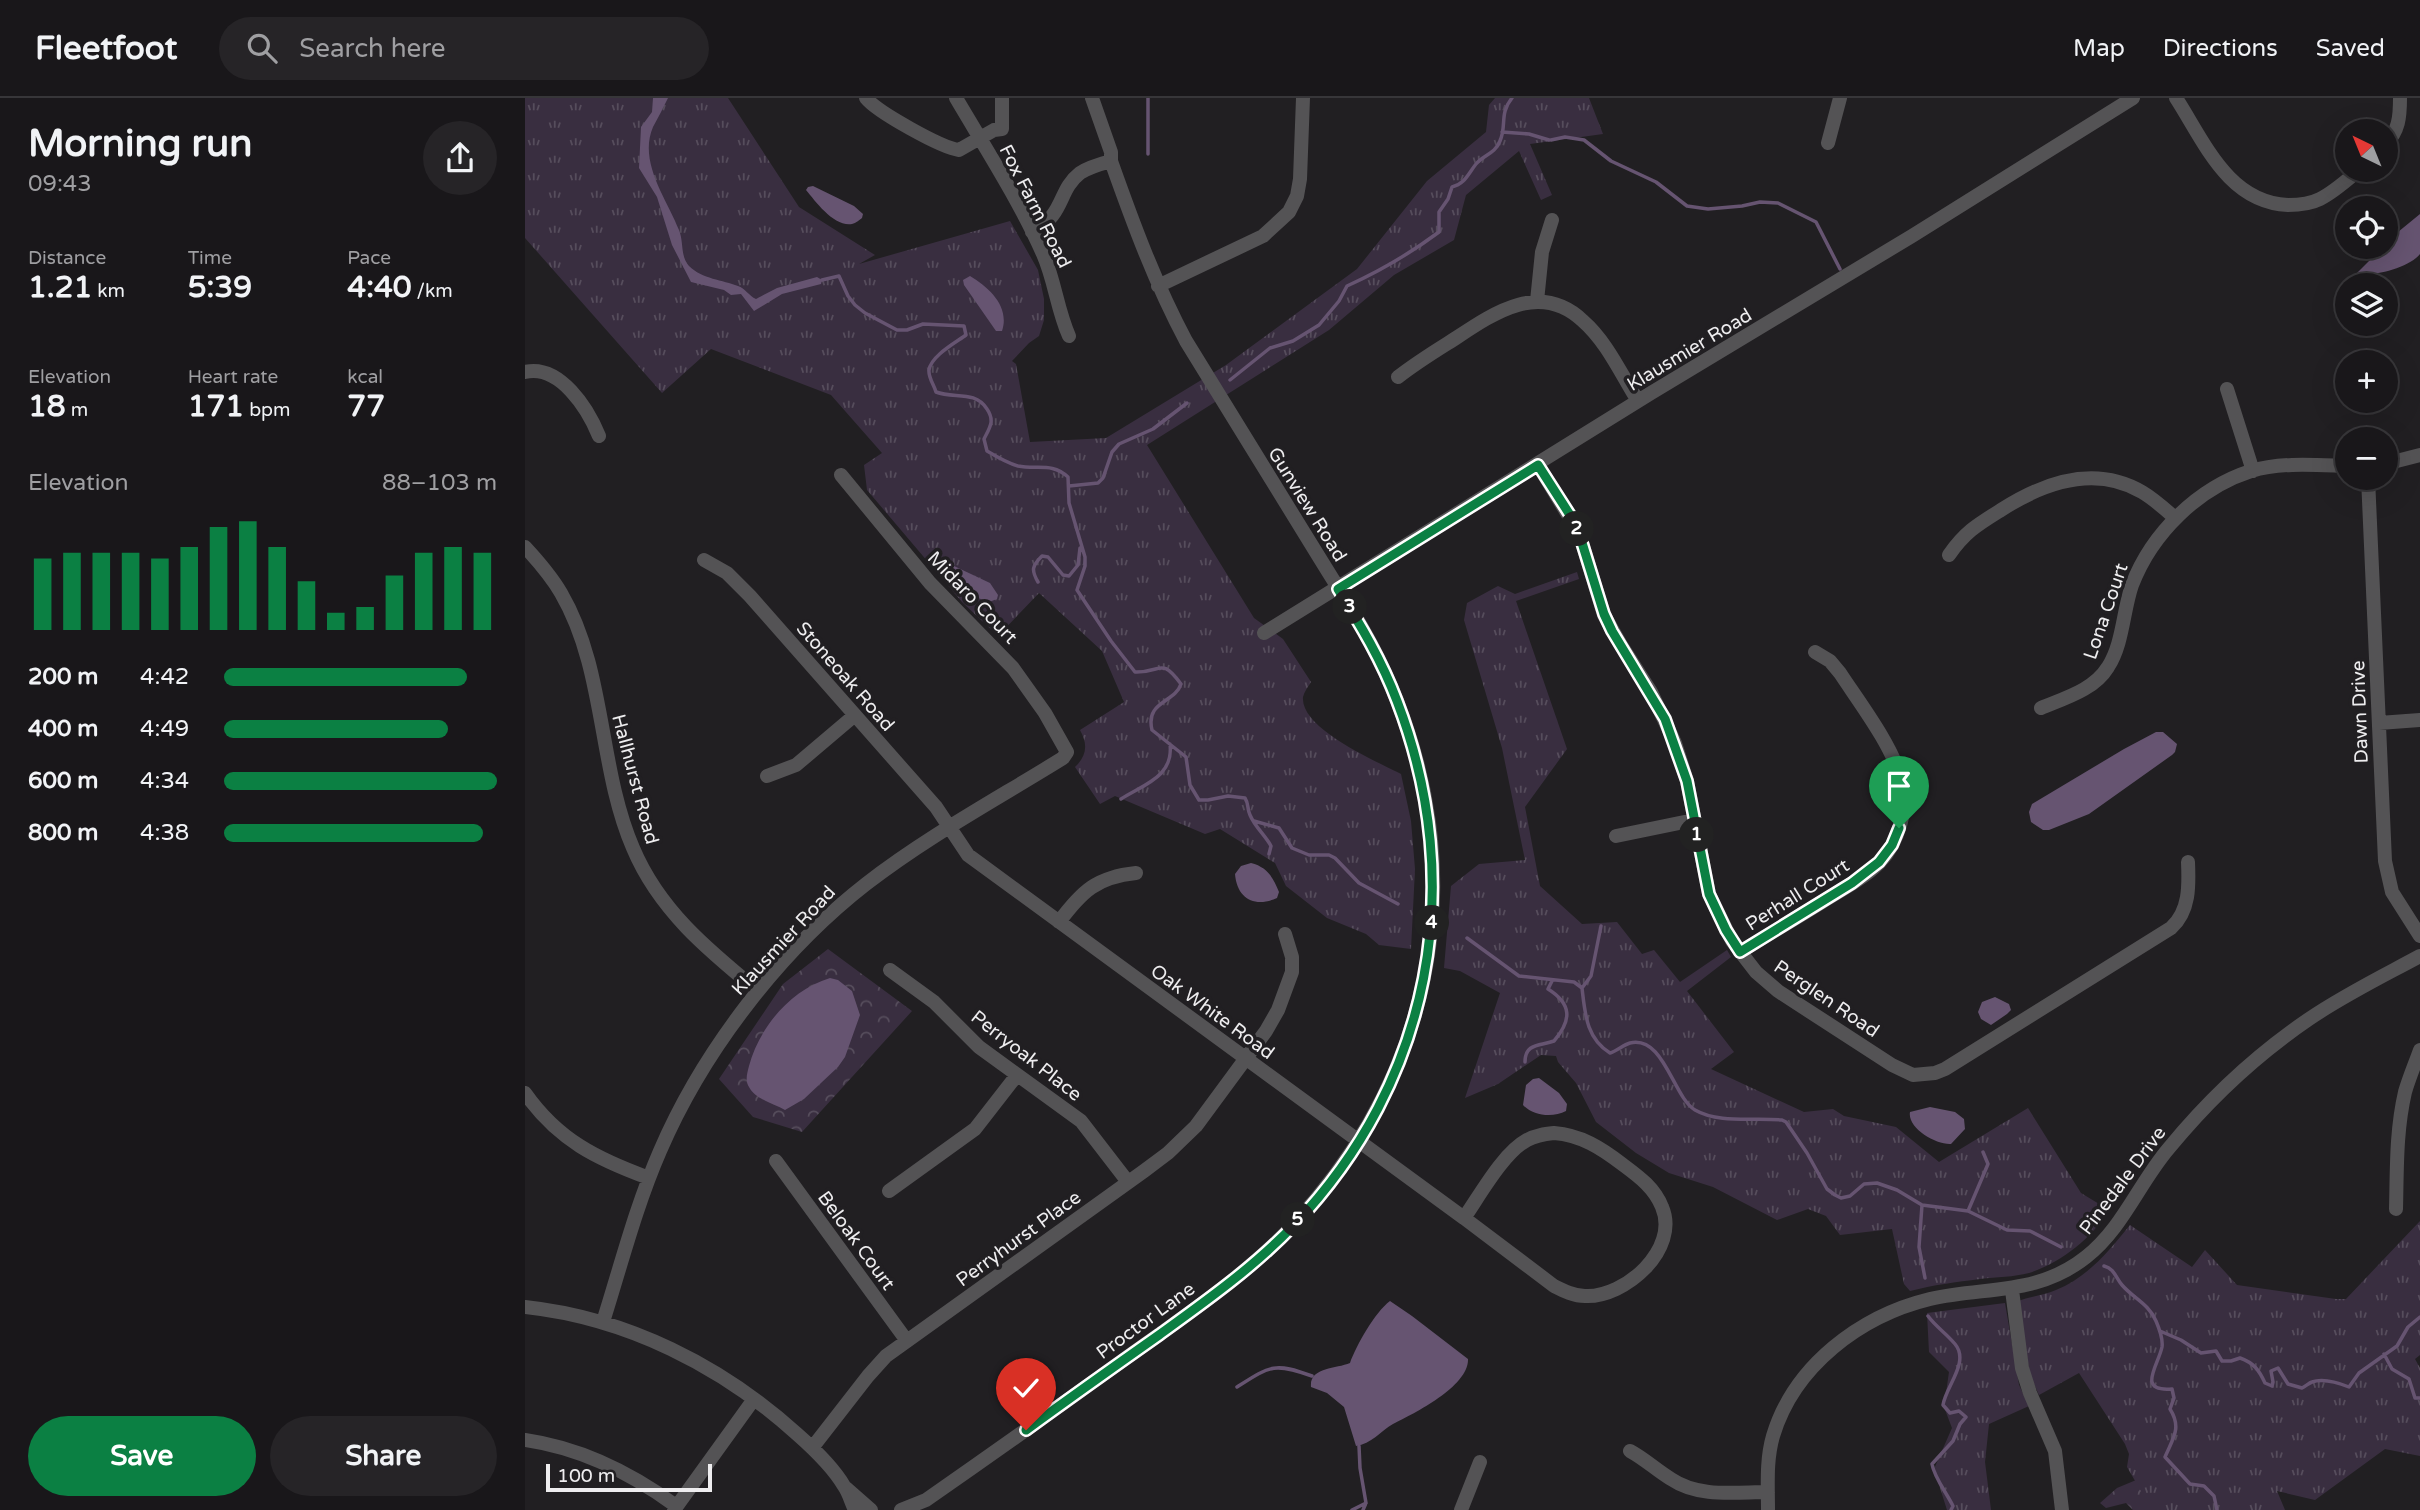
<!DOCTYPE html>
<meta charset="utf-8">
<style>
:root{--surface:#19171a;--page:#262427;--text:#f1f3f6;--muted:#9f9fa2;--line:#373639;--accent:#0b8043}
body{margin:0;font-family:"Varela Round",sans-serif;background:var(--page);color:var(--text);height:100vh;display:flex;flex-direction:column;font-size:26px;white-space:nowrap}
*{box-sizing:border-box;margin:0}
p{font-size:23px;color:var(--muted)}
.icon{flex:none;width:38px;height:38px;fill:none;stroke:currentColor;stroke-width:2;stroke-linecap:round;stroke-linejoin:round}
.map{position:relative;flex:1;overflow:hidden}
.details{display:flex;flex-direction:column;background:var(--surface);width:525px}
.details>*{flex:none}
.needle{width:46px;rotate:317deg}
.controls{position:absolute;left:1810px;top:21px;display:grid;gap:14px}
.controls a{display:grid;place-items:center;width:63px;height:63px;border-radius:50%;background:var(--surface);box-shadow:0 7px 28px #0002,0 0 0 2px var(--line);font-size:35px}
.scale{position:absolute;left:21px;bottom:18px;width:166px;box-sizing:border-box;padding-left:7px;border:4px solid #eeedef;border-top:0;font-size:19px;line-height:24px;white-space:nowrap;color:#eeedef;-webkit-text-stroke:5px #211f22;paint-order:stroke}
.pin{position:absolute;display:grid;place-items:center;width:60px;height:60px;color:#fff;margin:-72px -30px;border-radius:50% 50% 50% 0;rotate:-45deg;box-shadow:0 0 7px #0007}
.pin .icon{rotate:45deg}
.km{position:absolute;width:35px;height:35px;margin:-18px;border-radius:50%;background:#222;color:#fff;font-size:19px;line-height:35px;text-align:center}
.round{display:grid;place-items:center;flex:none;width:74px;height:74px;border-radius:37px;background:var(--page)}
.overview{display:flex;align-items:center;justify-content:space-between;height:119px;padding:0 28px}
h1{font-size:38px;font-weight:700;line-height:52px}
.metrics{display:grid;grid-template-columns:repeat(3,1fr);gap:10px;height:119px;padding:7px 28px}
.metrics div{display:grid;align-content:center}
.metrics b{font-size:30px;font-weight:700}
.metrics small{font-size:19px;font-weight:400}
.metrics p{font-size:19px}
.chart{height:196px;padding:14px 28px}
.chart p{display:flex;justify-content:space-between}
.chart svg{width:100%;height:126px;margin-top:7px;stroke:var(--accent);stroke-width:6}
.cta{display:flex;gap:14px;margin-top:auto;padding:14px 28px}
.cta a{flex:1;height:80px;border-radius:42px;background:var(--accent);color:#fff;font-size:28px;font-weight:700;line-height:80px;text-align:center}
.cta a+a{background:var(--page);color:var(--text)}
ul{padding:0 28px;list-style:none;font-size:23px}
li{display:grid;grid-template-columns:112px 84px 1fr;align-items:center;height:52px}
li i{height:18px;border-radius:9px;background:var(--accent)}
header{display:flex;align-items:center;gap:42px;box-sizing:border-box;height:98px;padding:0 35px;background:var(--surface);border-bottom:2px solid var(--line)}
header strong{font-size:33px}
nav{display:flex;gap:38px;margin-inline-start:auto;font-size:24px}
.search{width:490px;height:63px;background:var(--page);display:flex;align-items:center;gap:18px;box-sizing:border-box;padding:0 24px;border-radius:38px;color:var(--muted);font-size:26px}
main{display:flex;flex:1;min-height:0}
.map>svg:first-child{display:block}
.forest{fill:url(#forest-crowns)}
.park{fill:url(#park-tufts)}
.water{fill:#665471}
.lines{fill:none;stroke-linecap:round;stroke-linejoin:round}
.stream{stroke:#665471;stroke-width:3.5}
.minor{stroke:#545355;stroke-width:14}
.route-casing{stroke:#fff;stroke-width:14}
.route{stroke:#0b8043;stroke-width:9}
.labels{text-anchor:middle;stroke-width:7;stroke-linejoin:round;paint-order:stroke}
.street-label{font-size:19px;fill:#eeedef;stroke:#211f22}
</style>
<header>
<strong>Fleetfoot</strong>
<div class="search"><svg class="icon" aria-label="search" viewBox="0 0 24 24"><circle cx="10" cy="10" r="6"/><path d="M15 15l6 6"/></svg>Search here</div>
<nav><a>Map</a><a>Directions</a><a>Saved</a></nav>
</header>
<main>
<section class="details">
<div class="overview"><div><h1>Morning run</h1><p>09:43</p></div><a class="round"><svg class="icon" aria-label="share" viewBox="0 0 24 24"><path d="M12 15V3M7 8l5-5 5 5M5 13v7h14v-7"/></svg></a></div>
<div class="metrics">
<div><p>Distance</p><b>1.21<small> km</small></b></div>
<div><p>Time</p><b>5:39</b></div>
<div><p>Pace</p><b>4:40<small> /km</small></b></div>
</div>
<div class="metrics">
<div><p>Elevation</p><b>18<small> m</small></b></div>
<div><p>Heart rate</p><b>171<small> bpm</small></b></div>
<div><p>kcal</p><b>77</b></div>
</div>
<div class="chart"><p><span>Elevation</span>88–103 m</p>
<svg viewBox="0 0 160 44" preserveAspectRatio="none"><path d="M5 44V19M15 44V17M25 44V17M35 44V17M45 44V19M55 44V15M65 44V8M75 44V6M85 44V15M95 44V27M105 44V38M115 44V36M125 44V25M135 44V17M145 44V15M155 44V17"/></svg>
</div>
<ul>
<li><b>200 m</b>4:42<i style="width:89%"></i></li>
<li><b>400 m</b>4:49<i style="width:82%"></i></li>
<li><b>600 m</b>4:34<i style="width:100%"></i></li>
<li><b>800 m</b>4:38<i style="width:95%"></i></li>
</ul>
<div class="cta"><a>Save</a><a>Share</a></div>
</section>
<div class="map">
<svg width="1895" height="1412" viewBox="0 0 1895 1412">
<defs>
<pattern id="forest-crowns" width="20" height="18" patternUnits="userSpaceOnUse" patternTransform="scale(1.75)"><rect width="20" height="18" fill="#392e40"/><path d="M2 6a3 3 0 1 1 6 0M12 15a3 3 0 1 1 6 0" fill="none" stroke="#564d5c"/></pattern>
<pattern id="park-tufts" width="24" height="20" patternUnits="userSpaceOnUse" patternTransform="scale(1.75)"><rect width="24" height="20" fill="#392e40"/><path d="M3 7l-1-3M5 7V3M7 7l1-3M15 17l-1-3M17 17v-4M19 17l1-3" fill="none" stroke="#564d5c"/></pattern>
</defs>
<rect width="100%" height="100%" fill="#211f22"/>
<path class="forest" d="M303 851 387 913 277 1034 228 1019 194 981 258 886Z
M1616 1380 1682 1412H1608L1601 1405 1581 1410 1575 1405 1592 1390Z"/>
<path class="park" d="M0 0H203L274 109 350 157 334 166 485 123 513 172 519 201V222L514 238 504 245 487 263 491 266 505 344 581 340 701 267 832 171 902 83 961 34 964 7 970 0H1064L1078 36 1005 46 1027 97 1016 102 994 53 941 97 929 142 869 177 804 232 622 347 729 520 758 541 786 584C783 589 779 594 778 599 775 631 851 663 876 676L886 723 890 771 886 851 854 847 841 836 802 820 761 788 750 765 695 731 680 736 590 698 575 706 550 669C562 658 563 646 555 632L599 604 577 553 514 495 473 538 437 504 342 392 339 367 357 355 306 297 186 251 137 295 0 140Z
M1052 474 1054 481 991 503 1042 651 1000 709 1015 788 1057 826 1092 824 1117 856 1129 852 1155 884 1202 852 1206 859 1162 893 1209 954 1186 971 1279 1014 1308 1011 1319 1018 1371 1029 1414 1064 1503 1010 1556 1095 1584 1112C1566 1141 1537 1164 1504 1175 1489 1179 1471 1179 1455 1181 1431 1184 1408 1187 1385 1193L1379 1186 1367 1131 1315 1137 1301 1118 1283 1111 1252 1122 1188 1089 1144 1075 1111 1055 1071 1024 1051 985 1033 964 1031 958 1016 957 973 986 940 1000 975 895 935 873 919 870 926 788 954 766 1000 762 977 650 939 522 942 505 973 488 990 496Z
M1895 1123V1257L1890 1261 1895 1270V1358L1860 1351 1790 1402 1752 1393 1760 1412H1627L1602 1369 1604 1356 1600 1346 1554 1275 1514 1297 1505 1277 1493 1203C1505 1199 1519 1197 1531 1192 1563 1179 1584 1153 1605 1127L1667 1169 1680 1152 1712 1187 1811 1201H1821Z
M1480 1205 1494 1287 1504 1308 1464 1326 1460 1364 1466 1412H1422L1409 1371 1427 1330 1419 1309 1424 1274 1404 1254 1402 1215Z"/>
<path class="water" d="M128 0H143C138 10 133 20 128 29 113 64 142 101 154 132 159 144 155 158 164 168 177 181 198 182 213 188 220 190 224 198 231 201L252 190 292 179 297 182 296 186 257 196 229 213 216 196 206 197 199 192 166 184 147 147 132 99 114 70 116 29 127 14Z
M288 88 329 108 338 116 337 120C334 122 331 125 327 126 309 129 291 104 281 92L283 89Z
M1895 116V156C1885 169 1847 180 1832 175L1873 134Z
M445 178C465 190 485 209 477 233H471L439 187 438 182Z
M429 468 465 485 473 497 472 501 464 504 453 500 426 474 425 470Z
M1631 634H1638L1652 646 1650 654 1647 657 1564 716 1524 732H1518L1506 724 1504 714 1507 706 1599 651Z
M726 765C742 769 748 779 754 794L752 800C730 810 712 801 710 776L716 768Z
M305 880 313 882 327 893 335 917 320 959 313 969 279 1001 260 1012C249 1006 230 1001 224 989 220 982 222 976 224 968 234 930 265 892 305 880Z
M1470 899 1484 906 1486 912 1482 916 1466 927 1456 921 1453 914 1457 904Z
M1014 980 1034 995 1042 1006 1041 1013C1028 1020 1008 1018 998 1007L1001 987 1008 981Z
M1405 1009 1430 1014 1439 1021 1440 1031 1426 1046C1411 1047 1382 1030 1385 1014Z
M865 1203 887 1218 943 1261C944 1288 890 1315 868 1326 856 1333 846 1346 831 1348L819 1309 802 1295 786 1289C784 1269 811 1271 825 1265 831 1248 850 1214 865 1203Z"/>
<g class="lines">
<path class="stream" d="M977 34 1004 36 1024 42
M1026 42 1040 39 1059 42 1086 63 1131 84 1162 108 1183 111 1217 108 1235 104 1253 105 1291 124 1315 171
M623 56V0
M297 182 314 178 323 198 330 207 340 215 372 232H382L398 226 439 228 441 237C430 245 406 258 404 272 403 279 409 287 411 294 429 301 450 292 462 311 470 323 465 329 459 341L462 353C472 359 482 365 493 368 512 372 527 364 543 379L544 405 560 459V468L552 492 586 543 610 574C637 575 635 558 656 586 650 605 620 603 627 632L661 659 665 687 674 702H683L703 698 720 700C724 706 722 711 725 717 730 729 740 737 746 748L744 756
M705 282 745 250 768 243 794 227 814 203 822 188C853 174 887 154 914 134V114L923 101 927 89C940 86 943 76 951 66 958 57 970 56 975 43 982 27 974 16 987 0
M544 388 573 385 578 380 587 354 594 346 628 331 662 305
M513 484C506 472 507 468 517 458L523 459 538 477 544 478 553 467 555 450
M596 701C620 686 649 678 645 646
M729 723 754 730 767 750 784 757H804L810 760 834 785 873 806
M1076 828 1066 878 1057 890C1060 915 1061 940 1085 955 1092 953 1098 947 1105 945 1139 937 1148 999 1170 1012 1194 1026 1230 1019 1257 1022L1261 1024 1282 1055 1302 1091 1310 1097 1316 1100 1325 1098 1339 1086 1352 1085 1372 1092 1397 1107 1443 1113 1482 1132 1505 1133 1536 1149
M942 840 994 878 1049 884 1057 890
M1000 964C1000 945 1015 948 1029 943 1047 922 1047 906 1023 891L1027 883
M1397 1107 1394 1149 1400 1180
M1443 1113 1463 1066 1458 1054
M1579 1168C1590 1171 1590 1179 1597 1187 1608 1200 1624 1206 1631 1223 1634 1230 1638 1242 1637 1249 1633 1268 1611 1294 1647 1291L1649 1300 1645 1311C1657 1330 1648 1340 1640 1359L1665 1386 1679 1388 1689 1398 1692 1412
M1403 1218C1411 1229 1421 1235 1430 1246 1445 1264 1421 1288 1418 1307L1425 1315 1434 1313 1441 1319 1435 1326 1428 1343 1407 1366C1409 1379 1421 1394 1428 1408L1426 1412
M1635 1233 1656 1242 1676 1255 1691 1253 1697 1263H1706L1715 1260C1729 1265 1734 1272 1740 1285L1747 1288
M1859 1256 1867 1271 1884 1281 1890 1300H1895
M1747 1288 1748 1284 1746 1273 1753 1270 1763 1286 1777 1290C1781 1288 1784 1285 1787 1284 1798 1280 1814 1285 1824 1289L1834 1275 1872 1248 1883 1229 1895 1219
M712 1289C745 1268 749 1264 787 1278
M834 1348 835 1370 841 1405 838 1412
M827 1412 841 1405"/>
<path class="minor" d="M341 0C352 14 417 50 434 52L469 32 477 31V0
M431 0C461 51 494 102 518 156 530 183 532 211 544 238
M1651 0C1680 45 1703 104 1763 107 1774 107 1785 106 1795 101 1809 94 1821 83 1834 72
M1303 45 1315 0
M1860 47C1874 33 1875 19 1875 0
M507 134C541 116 532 93 555 75 564 69 575 66 586 63
M633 188 738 138 764 114 772 98 775 81 778 0
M1012 203 1017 154 1027 122
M0 274C35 266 63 311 74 338
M873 279C892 264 912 252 931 240 970 214 1016 183 1058 223 1082 244 1096 276 1113 303
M1702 291 1728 373
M1860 366 1895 357
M1013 367 1054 435 1079 517 1096 547 1126 594 1150 645 1162 683 1184 796 1207 843 1231 874 1253 893 1367 967 1388 977 1410 975 1420 971 1646 830C1665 813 1664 787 1663 764
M1843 380 1860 763 1867 794 1895 838
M0 449C13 463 26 478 36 495 81 572 73 669 108 750 134 812 183 852 233 893
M1424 457C1440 434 1452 427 1476 412 1518 385 1569 366 1617 394 1629 401 1640 411 1650 420
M179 462 202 475 225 498 411 709 443 757 939 1120
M739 535 1126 295 1387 138 1608 0
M1516 610C1540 600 1569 592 1583 569 1598 546 1598 513 1607 487 1627 435 1673 390 1726 373 1756 364 1791 367 1822 368
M1854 625 1895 622
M242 678 271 667 330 617
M1091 738 1169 722
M534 824C557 793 572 779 611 775
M1215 854C1242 837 1270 821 1297 804 1316 792 1338 781 1354 765 1374 745 1384 708 1376 681 1367 647 1334 604 1315 575L1305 563 1290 554
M365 872 409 904 454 949 556 1023 603 1084
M0 995C33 1042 72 1061 124 1080
M1029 1035C1056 1037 1076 1050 1097 1066 1113 1078 1129 1089 1137 1109 1155 1151 1100 1200 1060 1198 1049 1198 1039 1193 1029 1188L939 1120C955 1097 978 1055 1002 1042 1011 1037 1020 1036 1029 1035Z
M251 1063 382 1243
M364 1093 450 1031 492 977
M1871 1111C1872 1071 1871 1033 1880 994 1884 980 1890 966 1895 952
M1487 1192 1497 1270 1505 1295 1530 1353 1537 1412
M0 1209C102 1220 197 1268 272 1336 289 1351 308 1369 319 1388 324 1395 326 1404 330 1412
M78 1224C96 1167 111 1108 135 1053 178 953 255 853 341 786 403 738 472 701 538 660L542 654 520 615 488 570 405 485 316 377
M0 1342C56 1350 106 1375 151 1408
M287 1350 343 1278 361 1258 619 1073 643 1055 671 1028 741 933 753 912 767 874V859L760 836
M1105 1353C1120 1361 1131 1372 1146 1381 1174 1400 1211 1394 1243 1394
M321 1390 346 1412
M149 1412 229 1301
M376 1412 401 1402C470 1354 539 1305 608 1255 664 1215 724 1175 771 1124 912 970 948 771 862 579 844 537 818 498 794 459 750 387 705 315 661 243 630 185 608 125 586 63V54L567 0
M936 1412 955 1364
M1243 1412C1243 1387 1241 1362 1248 1338 1269 1268 1335 1218 1405 1201 1461 1188 1512 1198 1561 1159 1598 1130 1614 1085 1644 1050 1685 1000 1731 957 1784 921 1819 897 1858 878 1895 858"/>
</g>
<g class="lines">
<g class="route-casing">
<path id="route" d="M501 1332C545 1300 590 1268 634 1237 681 1203 729 1169 769 1127 906 983 943 788 872 603 857 563 835 526 813 491L1013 367 1045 417 1054 435 1079 516 1087 533 1140 621 1162 683 1184 796 1201 832 1215 854 1327 785 1354 764 1367 747 1374 730"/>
</g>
<use href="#route" class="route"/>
</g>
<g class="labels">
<g class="street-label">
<text transform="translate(511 108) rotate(63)" y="7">Fox Farm Road</text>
<text transform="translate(1164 251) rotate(-31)" y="7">Klausmier Road</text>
<text transform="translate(783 406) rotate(58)" y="7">Gunview Road</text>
<text transform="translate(448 499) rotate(46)" y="7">Midaro Court</text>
<text transform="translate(1580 513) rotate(-71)" y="7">Lona Court</text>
<text transform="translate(321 578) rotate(49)" y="7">Stoneoak Road</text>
<text transform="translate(1834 614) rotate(-92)" y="7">Dawn Drive</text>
<text transform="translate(111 681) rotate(75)" y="7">Hallhurst Road</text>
<text transform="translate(1272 796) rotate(-32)" y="7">Perhall Court</text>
<text transform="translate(258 842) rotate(-47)" y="7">Klausmier Road</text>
<text transform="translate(1302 900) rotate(34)" y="7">Perglen Road</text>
<text transform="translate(688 913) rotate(36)" y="7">Oak White Road</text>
<text transform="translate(502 957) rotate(38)" y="7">Perryoak Place</text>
<text transform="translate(1597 1082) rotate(-53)" y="7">Pinedale Drive</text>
<text transform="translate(493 1140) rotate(-36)" y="7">Perryhurst Place</text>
<text transform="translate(332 1142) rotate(54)" y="7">Beloak Court</text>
<text transform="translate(620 1222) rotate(-36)" y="7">Proctor Lane</text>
</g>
</g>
</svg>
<div class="controls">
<a><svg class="needle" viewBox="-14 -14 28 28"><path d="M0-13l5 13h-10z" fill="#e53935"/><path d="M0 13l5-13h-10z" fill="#9f9fa2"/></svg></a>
<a><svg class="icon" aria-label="locate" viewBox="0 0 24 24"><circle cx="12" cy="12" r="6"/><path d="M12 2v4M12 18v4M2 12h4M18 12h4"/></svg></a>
<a><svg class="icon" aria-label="layers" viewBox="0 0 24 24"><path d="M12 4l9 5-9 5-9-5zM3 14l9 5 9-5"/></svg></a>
<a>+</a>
<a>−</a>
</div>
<div class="scale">100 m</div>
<div class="pin" style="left:1374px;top:730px;background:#1e9e55"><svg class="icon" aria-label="arrive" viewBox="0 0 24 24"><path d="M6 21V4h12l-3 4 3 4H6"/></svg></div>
<div class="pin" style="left:501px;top:1332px;background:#d93025"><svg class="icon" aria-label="check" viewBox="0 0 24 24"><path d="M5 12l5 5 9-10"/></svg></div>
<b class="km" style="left:1172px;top:737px">1</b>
<b class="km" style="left:1052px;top:431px">2</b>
<b class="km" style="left:825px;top:509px">3</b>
<b class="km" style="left:907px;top:825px">4</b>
<b class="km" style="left:773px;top:1122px">5</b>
</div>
</main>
